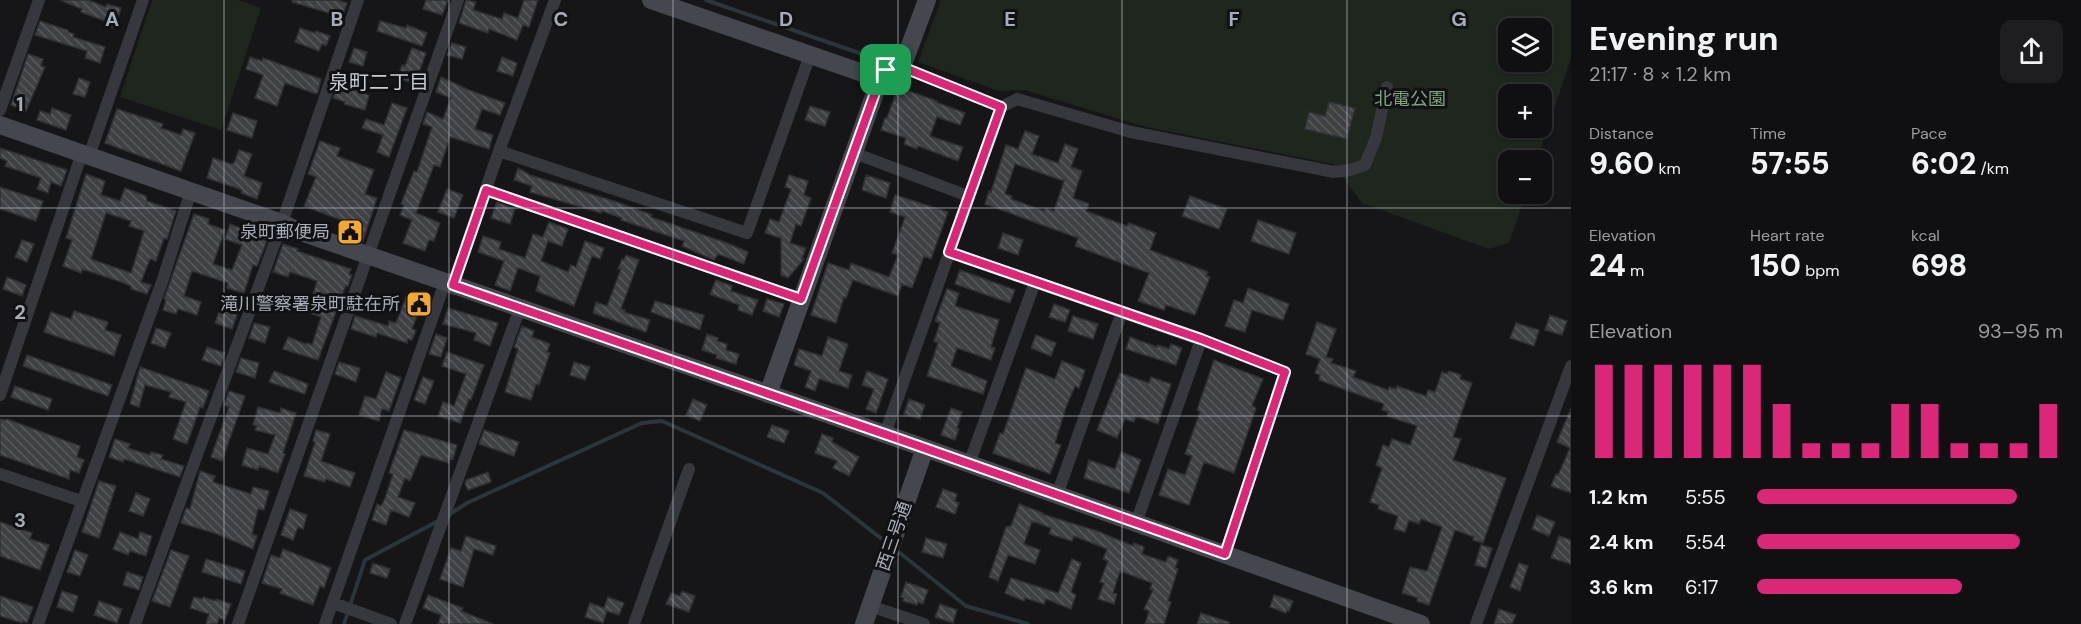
<!DOCTYPE html>
<meta charset="utf-8">
<style>
:root{--surface:#101012;--page:#1e1e20;--text:#f1f3f6;--muted:#9c9d9f;--line:#303032;--accent:#db2777}
body{margin:0;font-family:"DM Sans","Noto Sans JP",sans-serif;background:var(--page);color:var(--text);height:100vh;display:flex;flex-direction:column;font-size:22px;white-space:nowrap}
*{box-sizing:border-box;margin:0}
p{font-size:20px;color:var(--muted)}
.icon{flex:none;width:33px;height:33px;fill:none;stroke:currentColor;stroke-width:2;stroke-linecap:round;stroke-linejoin:round}
.map{position:relative;flex:1;overflow:hidden}
.sheet{display:flex;flex-direction:column;background:var(--surface);width:510px}
.sheet>*{flex:none}
.buttons{position:absolute;left:1498px;top:18px;display:grid;gap:12px}
.buttons a{display:grid;place-items:center;width:54px;height:54px;border-radius:12px;background:var(--surface);box-shadow:0 2px 4px #0004,0 0 0 2px var(--line);font-size:30px}
.pin{position:absolute;display:grid;place-items:center;width:51px;height:51px;color:#fff;margin:-26px;border-radius:12px;box-shadow:0 3px 9px #0006}
.round{display:grid;place-items:center;flex:none;width:63px;height:63px;border-radius:12px;background:var(--page)}
.head{display:flex;align-items:center;justify-content:space-between;height:102px;padding:0 18px}
h1{font-size:33px;font-weight:800;line-height:45px}
.figures{display:grid;grid-template-columns:repeat(3,1fr);gap:9px;height:102px;padding:6px 18px}
.figures div{display:grid;align-content:center}
.figures b{font-size:30px;font-weight:800}
.figures small{font-size:16px;font-weight:400}
.figures p{font-size:16px}
.chart{height:168px;padding:12px 18px}
.chart p{display:flex;justify-content:space-between}
.chart svg{width:100%;height:108px;margin-top:6px;stroke:var(--accent);stroke-width:6}
ul{padding:0 18px;list-style:none;font-size:20px}
li{display:grid;grid-template-columns:96px 72px 1fr;align-items:center;height:45px}
li i{height:15px;border-radius:8px;background:var(--accent)}
main{display:flex;flex:1;min-height:0}
.map>svg:first-child{display:block}
.green{fill:#1e261e;fill-rule:evenodd}
.lines{fill:none;stroke-linecap:round;stroke-linejoin:round}
.stream{stroke:#2b353c;stroke-width:4}
.building{fill:url(#building-back-hatch);stroke:#303034;stroke-width:1.5;fill-rule:evenodd}
.street{stroke:#36383d;stroke-width:12}
.secondary{stroke:#44474d;stroke-width:18}
.route-casing{stroke:#fff;stroke-width:12}
.route{stroke:#db2777;stroke-width:8}
.grid{fill:none;stroke:#a7adb8;stroke-width:1.5;stroke-opacity:0.55}
.labels{text-anchor:middle;stroke-width:6;stroke-linejoin:round;paint-order:stroke}
.park-label{font-size:18px;fill:#7ea37e;stroke:#111113}
.poi-label{font-size:18px;fill:#a7adb8;stroke:#111113;text-anchor:end}
.street-label{font-size:18px;fill:#a7adb8;stroke:#111113}
.neighbourhood-label{font-size:20px;fill:#c8ccd4;stroke:#111113}
.grid-label{font-size:20px;text-anchor:middle;font-weight:bold;fill:#a7adb8;stroke:#111113;stroke-width:6;stroke-linejoin:round;paint-order:stroke}
</style>
<main>
<div class="map">
<svg width="1571" height="624" viewBox="0 0 1571 624">
<defs>
<pattern id="building-back-hatch" width="6" height="6" patternUnits="userSpaceOnUse" patternTransform="scale(1.5)"><rect width="6" height="6" fill="#404145"/><path d="M-1 5l2 2M0 0l6 6M5-1l2 2" fill="none" stroke="#595a5e"/></pattern>
</defs>
<rect width="100%" height="100%" fill="#161618"/>
<path class="green" d="M152 0H238L261 8 221 130 120 97Z
M941 0H1571V58L1537 160H1509V194H1526L1509 243 1489 249 1362 203 1333 164 1146 127 1024 90 999 91 918 62ZM1509 28H1542V62H1509ZM1509 94H1542V128H1509Z"/>
<g class="lines">
<path class="stream" d="M706 0 868 56
M450 514 467 503 642 423 662 421 823 493 887 543
M895 549 966 606 1028 624
M344 624 365 560 438 521"/>
</g>
<path class="building" d="M60 0H88L106 7 107 4 121 8 115 28 104 25 105 21 81 12 82 9Z
M292 0H337L347 3 342 17 292 2Z
M426 0H448L442 15 423 9Z
M466 0 476 2 473 10 502 19 504 13 518 18 524 0H538L529 27 523 25 517 40 489 29 488 33 459 23Z
M40 21 68 30V32L74 34 73 37 105 47 100 63 85 58 87 51 35 35Z
M380 21 406 28 407 25 427 33 422 46 377 31Z
M300 28 315 33 316 31 330 36 326 46 322 44 319 51 295 42Z
M452 43 466 47 462 59 447 55Z
M354 48 367 52 363 66 349 62Z
M412 48 426 53 415 84 398 78 402 65 405 66Z
M28 54 43 59 41 66 45 67 26 111 11 105Z
M250 57 262 61 263 58 321 79 318 92 316 94 285 83 277 106 255 98 263 75 246 69Z
M502 57 517 63 513 76 497 71Z
M441 77 469 90 505 103 500 115 482 109 475 129 493 135 489 149 450 137 440 167 434 165 416 213 440 223 434 241 429 240 425 251 403 243 412 220 400 215 404 205 401 204 414 171 417 172 432 127 423 124 427 112 443 119 451 98 436 92Z
M79 78 90 82 85 97 73 94Z
M338 85 369 95 365 110 344 104 345 102 333 98Z
M898 87 937 101 936 102 965 113 960 125 937 117 930 136 963 147 958 161 918 146 917 149 904 144 906 138 881 130 885 118H887Z
M1329 102 1355 108 1347 139 1305 129 1309 112 1325 116Z
M392 103 407 108 389 157 377 152 383 135 362 128 366 119 384 125Z
M810 106 830 112 825 126 805 120Z
M52 108 71 115 66 130 37 120 40 111 50 114Z
M117 109 163 124 161 128 181 135 183 129 195 133 181 171 105 143Z
M233 113 257 121 252 138 227 130Z
M1025 131 1039 136 1032 154 1058 163 1065 144 1078 149 1071 167 1082 171 1073 198 1089 204 1086 211 1127 226 1129 223 1156 233 1150 250 1208 272 1206 276 1210 277 1195 315 1166 305 1164 310 1138 301 1149 273 1075 246 1078 238 985 204 989 191 991 192 1006 145 1018 149ZM1015 164 1064 181 1054 211 1045 208 1044 211 1011 199 1012 196 1005 194Z
M320 141 340 148 337 156 374 170 365 194 377 198 363 241 342 233 346 222 304 206 316 177 308 174Z
M0 148 67 170 61 186 51 182 48 193 37 189 41 178 5 166 7 161 0 158Z
M239 150 252 154 244 176 262 183 257 199 241 193 242 190 207 178 213 158 231 164 234 163Z
M518 168 530 175 620 203 652 215 651 217 727 243 748 252 744 264 718 254 714 260 682 246 684 241 621 220 622 218 602 211 601 213 530 192 532 186 514 180Z
M86 174 105 181 101 195 120 201 125 188 146 196 147 201 176 211 167 239 164 238 156 261 150 259 141 282 151 285 147 294 131 289V286L121 282 82 269 81 273 63 266 72 240 66 238ZM106 213 131 221 129 226 144 231 131 273 91 259Z
M789 175 808 181 804 195 811 198 801 226 796 224 790 243 806 248 802 259H804L788 278 781 275V238L765 233 770 219 779 222 791 189 785 187Z
M866 175 890 183 886 198 862 190Z
M0 187 43 201 36 221 0 209Z
M447 189 463 195 454 218 438 212Z
M895 195 948 212 931 259 924 256 912 288 902 284 898 296 853 280 846 298 844 297 836 323 811 315 828 263 849 270 851 263 889 277 898 255 892 253 905 217 890 212Z
M1190 196 1227 209 1219 229 1182 216Z
M497 202 515 209 510 224 491 218Z
M194 214 209 219 208 224 225 230 213 264 232 270 242 245 225 239 230 224 245 230 244 233 267 241 257 266 253 265 244 293 227 288 228 283 192 271 184 296 201 302 197 315 178 309 176 314 163 310 166 300 164 299Z
M1258 220 1296 233 1289 254 1251 241Z
M549 222 568 229 562 246 548 241 541 261 568 272 571 265 576 267 585 241 604 248 600 259 592 256 574 306 536 291 540 276 518 268 510 291 495 285 504 261 478 252 483 236 501 242 499 249 525 258 533 234 543 237Z
M1003 233 1023 240 1018 255 998 248Z
M22 240 34 244 27 262 15 257Z
M283 244 298 249 297 251 351 269 349 274 352 275 348 286 346 285 318 360 283 349 288 337 306 344 307 343 312 345 321 317 296 308 295 311 282 307 286 294 311 301 317 281 290 272 288 277 273 272Z
M626 255 639 260 621 309 625 310 624 312 650 320 646 332 593 313 596 302 607 306 621 269H618L622 259 624 260Z
M960 270 1015 290 1010 303 955 284Z
M7 277 26 285 22 296 3 289Z
M716 280 732 286 731 291 758 300 752 315 738 310 739 305 710 294Z
M1248 288 1289 304 1283 320 1252 310 1245 332 1225 326 1234 300 1243 303Z
M947 289 959 293 955 306 999 320 991 347 995 348 991 360 957 348 951 366 987 381 983 394 927 376 938 343 934 341 940 323 935 321Z
M406 297 422 303 412 329 416 330 412 340 408 339 407 343 377 333 376 337 351 329 355 316 388 326 389 321 396 323Z
M767 299 784 304 779 317 763 311Z
M655 301 704 315 700 330 651 312Z
M1054 304 1070 310 1065 322 1049 317Z
M448 308 498 323 490 346 474 340 476 333 443 324Z
M220 309 237 315 232 329 215 323Z
M74 311 108 322 105 330 121 335 114 356 44 332 51 312 71 319Z
M1550 315 1567 321 1562 335 1545 330Z
M1073 316 1098 324 1093 339 1068 331Z
M1317 322 1336 329 1326 357 1333 359 1331 363 1356 371 1353 377 1388 390 1389 387 1396 389 1397 386 1426 396 1428 390 1435 392 1442 372 1447 374 1449 371 1461 375 1460 379 1472 383 1453 437 1461 439 1453 460 1506 478 1483 543 1473 540 1474 537 1455 530 1429 605 1417 601 1418 598 1402 593 1410 567 1427 571 1442 527 1421 519 1419 524 1409 520 1405 532 1394 529 1398 516 1378 509 1379 505 1370 502 1382 468 1376 465 1383 445 1389 447 1392 439 1410 445 1417 426 1387 416 1388 412 1382 410 1384 404 1319 380 1320 375 1315 373 1320 359 1306 354Z
M254 323 270 327 265 343 249 338Z
M1516 323 1539 330 1534 346 1510 338Z
M522 326 534 331 532 337 550 344 547 352 550 353 539 385 536 384 531 400 505 392 518 349 514 347Z
M156 328 171 333 165 348 151 343Z
M436 334 447 338 441 357 429 354Z
M707 334 718 338 717 341 727 344 726 350 739 354 736 364 716 358 717 355 702 350Z
M1036 335 1056 343 1051 356 1031 348Z
M828 337 848 344 839 371 852 375 848 388 819 379 815 391 805 387 811 371 794 365 799 349 822 356Z
M1130 337 1157 347 1158 345 1169 349 1171 344 1182 348 1176 365 1126 349Z
M207 347 225 353 221 366 202 360Z
M447 352 484 365 471 400 469 399 460 423 438 416 443 402 454 406 466 374 442 366Z
M27 355 112 385 108 396 23 366Z
M241 358 259 363 255 378 236 372Z
M1214 360 1263 379 1252 406 1256 408 1234 473 1204 462 1189 505 1159 495 1168 469 1185 475 1192 456 1185 454 1200 412 1197 410Z
M1062 361 1085 370 1079 388 1075 386 1066 407 1055 443 1061 445 1050 474 993 453 1000 433 1003 434 1026 368 1055 379Z
M339 362 360 368 356 382 335 374Z
M574 362 590 367 585 380 570 375Z
M140 367 209 391 203 408 200 407 187 444 173 439 186 402 169 397 171 392 145 385 139 407 130 404Z
M274 371 308 384 305 394 269 382Z
M867 371 888 379 876 413 866 409 874 389 862 385Z
M386 372 401 378 389 411 382 409 379 421 359 415 365 396 376 399Z
M1120 373 1149 383 1151 377 1171 384 1158 424 1136 416 1134 422 1125 419 1117 438 1097 430Z
M423 377 434 381 425 404 414 400Z
M15 386 52 399 48 410 11 397Z
M229 391 245 396 222 461 211 457 229 407 224 405Z
M693 399 707 405 700 421 686 415Z
M909 399 925 405 920 419 904 414Z
M258 407 280 413 281 408 296 413 283 453 285 454 278 473 259 466 258 470 242 465 247 448 268 454 275 435 255 430 257 426 253 425Z
M951 408 962 412 957 428 959 429 955 440 941 435Z
M1571 408V493L1551 486 1556 474 1558 475 1570 448 1557 442Z
M0 419 6 420 7 419 80 446 77 457 84 460 79 473 70 470 69 479 0 455Z
M772 425 789 431 784 443 767 437Z
M316 430 330 434 321 461 355 473 350 487 326 479 325 482 304 476 315 442 313 441Z
M404 430 457 445 453 459 450 458 449 463 421 455 410 481 405 478 398 497 415 503 409 517 391 510 386 525 372 520 377 504 381 506 385 498 393 474 389 473Z
M484 430 519 442 514 456 479 444Z
M822 434 833 438 832 442 859 457 849 476 833 468 837 461 815 453Z
M115 439 130 444 128 448 150 455 151 452 163 455 161 459 184 466 180 477 124 459 123 462 109 457Z
M1121 452 1141 460 1129 493 1084 478 1089 460 1115 469Z
M200 471 215 476 213 482 251 494 253 487 269 491 264 510 258 509 252 534 257 536 253 549 217 534 181 523 186 508 190 509Z
M488 472 491 482 468 490 465 484 466 480Z
M99 481 116 486 99 538 82 532Z
M943 489 957 494 955 501 959 503 955 514 936 507Z
M136 493 150 499 143 516 129 511Z
M1019 504 1043 513 1042 514 1097 531 1133 546 1134 543 1144 547 1142 554 1166 562 1168 556 1178 560 1175 568 1178 569 1168 601 1171 602 1164 624H1145L1149 611 1144 609 1153 590 1150 589 1152 583 1120 571 1113 593 1117 594 1114 604 1098 599 1104 583 1100 582 1108 561 1103 559 1107 549 1074 536 1072 541 1049 534 1051 528 1032 521 1024 544 1040 550 1035 564 1008 555 998 581 989 577 1006 527 1011 526Z
M290 509 307 515 303 529 298 527 293 540 281 535Z
M1537 515 1555 522 1549 536 1532 529Z
M0 522 32 533 30 539 49 545 40 570 0 556Z
M120 532 138 539 140 532 152 536 146 556 130 551 128 555 113 549Z
M466 536 496 546 493 555 474 549 463 587 440 579 451 548 461 551Z
M1559 536 1571 540V564L1551 558Z
M926 538 947 544 943 558 922 552Z
M1481 545 1492 548 1486 568 1475 565Z
M283 549 331 568 324 588 320 586 313 605 280 593 282 589 262 583 271 555 280 558Z
M75 550 88 555 80 576 67 572Z
M171 550 189 556 170 607 152 601Z
M206 559 245 571 241 584 202 572Z
M1072 559 1081 563 1071 592 1076 595 1071 609 1046 599 1044 604 1025 598 1024 601 1005 593 1011 578 1058 593Z
M373 563 390 569 387 578 370 573Z
M1519 563 1528 566 1520 591 1510 587Z
M127 572 143 577 139 590 123 585Z
M906 582 928 590 923 604 918 602 917 605 903 601 904 598 901 597Z
M62 591 78 596 73 612 57 607Z
M682 591 695 596 689 612 666 604 671 593 680 596Z
M428 595 463 608 461 611 493 624H438L441 615 423 608Z
M1274 595 1293 601 1289 611 1287 610 1286 613 1270 607Z
M0 596 33 607 27 623 23 621 22 623 0 616Z
M194 597 202 599 203 597 216 601V599L231 604 225 620 219 618 217 624H206L209 614 190 608Z
M608 597 624 603 619 615 607 611 603 623 585 617 590 603 604 608Z
M99 601 122 609 117 623 94 615Z
M940 604 957 610 953 623 935 617Z
M1499 609 1516 615 1512 624H1494Z
M1201 613 1229 622V624H1197Z"/>
<g class="lines">
<path class="street" d="M902 67 1001 107
M0 110 39 0
M499 151 747 233 810 55
M854 153 968 196
M89 156 143 0
M486 190 801 299
M949 252 1201 340 1136 523
M453 285 499 151 555 0
M1201 340 1285 372 1225 554
M0 395 82 153
M885 434 1001 107 1017 99 1131 132 1334 172 1350 170 1365 165 1376 138 1387 87
M969 464 1035 282
M0 474 81 501
M1057 495 1122 312
M333 603 391 624
M870 606 924 624
M38 624 163 279 191 191
M135 624 282 223 358 0
M238 624 458 0
M325 624 445 282
M405 624 520 308
M634 624 689 469
M1476 624 1571 366"/>
<path class="secondary" d="M651 0 880 79
M0 125 282 223 298 231 925 448 1421 624
M768 394 880 79 886 70 902 67 927 0
M864 624 925 448"/>
</g>
<g class="lines">
<g class="route-casing">
<path id="route" d="M902 67 1001 107 949 252 1201 339 1285 372 1225 554 899 439 453 285 486 190 801 299 880 79 886 70Z"/>
</g>
<use href="#route" class="route"/>
</g>
<path class="grid" d="M224 0V624M449 0V624M673 0V624M898 0V624M1122 0V624M1347 0V624M0 208H1571M0 416H1571"/>
<defs>
<g id="civic-square" transform="scale(1.35)"><rect x="-9" y="-9" width="18" height="18" rx="4" fill="#f5a831" stroke="#111113"/><path d="M-.6-6.5H3V-4.5H.6V-3L4-1V1h2V6H-6V1h2V-1L-.6-3ZM-1.2 2.5V6h2.4V2.5Z" fill="#111"/></g>
</defs>
<g fill-rule="evenodd">
<use href="#civic-square" x="350" y="232"/>
<use href="#civic-square" x="419" y="304"/>
</g>
<g class="labels">
<g class="park-label">
<text x="1410" y="105">北電公園</text>
</g>
<g class="poi-label">
<text x="330" y="238">泉町郵便局</text>
<text x="400" y="310">滝川警察署泉町駐在所</text>
</g>
<g class="street-label">
<text transform="translate(894 536) rotate(-71)" y="6">西三号通</text>
</g>
<g class="neighbourhood-label">
<text x="379" y="89">泉町二丁目</text>
</g>
</g>
<g class="grid-label">
<text x="112" y="26">A</text>
<text x="337" y="26">B</text>
<text x="561" y="26">C</text>
<text x="786" y="26">D</text>
<text x="1010" y="26">E</text>
<text x="1234" y="26">F</text>
<text x="1459" y="26">G</text>
<text x="20" y="111">1</text>
<text x="20" y="319">2</text>
<text x="20" y="527">3</text>
</g>
</svg>
<div class="buttons">
<a><svg class="icon" aria-label="layers" viewBox="0 0 24 24"><path d="M12 4l9 5-9 5-9-5zM3 14l9 5 9-5"/></svg></a>
<a>+</a>
<a>−</a>
</div>
<div class="pin" style="left:886px;top:70px;background:#1e9e55"><svg class="icon" aria-label="arrive" viewBox="0 0 24 24"><path d="M6 21V4h12l-3 4 3 4H6"/></svg></div>
</div>
<section class="sheet">
<div class="head"><div><h1>Evening run</h1><p>21:17 · 8 × 1.2 km</p></div><a class="round"><svg class="icon" aria-label="share" viewBox="0 0 24 24"><path d="M12 15V3M7 8l5-5 5 5M5 13v7h14v-7"/></svg></a></div>
<div class="figures">
<div><p>Distance</p><b>9.60<small> km</small></b></div>
<div><p>Time</p><b>57:55</b></div>
<div><p>Pace</p><b>6:02<small> /km</small></b></div>
</div>
<div class="figures">
<div><p>Elevation</p><b>24<small> m</small></b></div>
<div><p>Heart rate</p><b>150<small> bpm</small></b></div>
<div><p>kcal</p><b>698</b></div>
</div>
<div class="chart"><p><span>Elevation</span>93–95 m</p>
<svg viewBox="0 0 160 44" preserveAspectRatio="none"><path d="M5 44V6M15 44V6M25 44V6M35 44V6M45 44V6M55 44V6M65 44V22M75 44V38M85 44V38M95 44V38M105 44V22M115 44V22M125 44V38M135 44V38M145 44V38M155 44V22"/></svg>
</div>
<ul>
<li><b>1.2 km</b>5:55<i style="width:85%"></i></li>
<li><b>2.4 km</b>5:54<i style="width:86%"></i></li>
<li><b>3.6 km</b>6:17<i style="width:67%"></i></li>
</ul>
</section>
</main>
